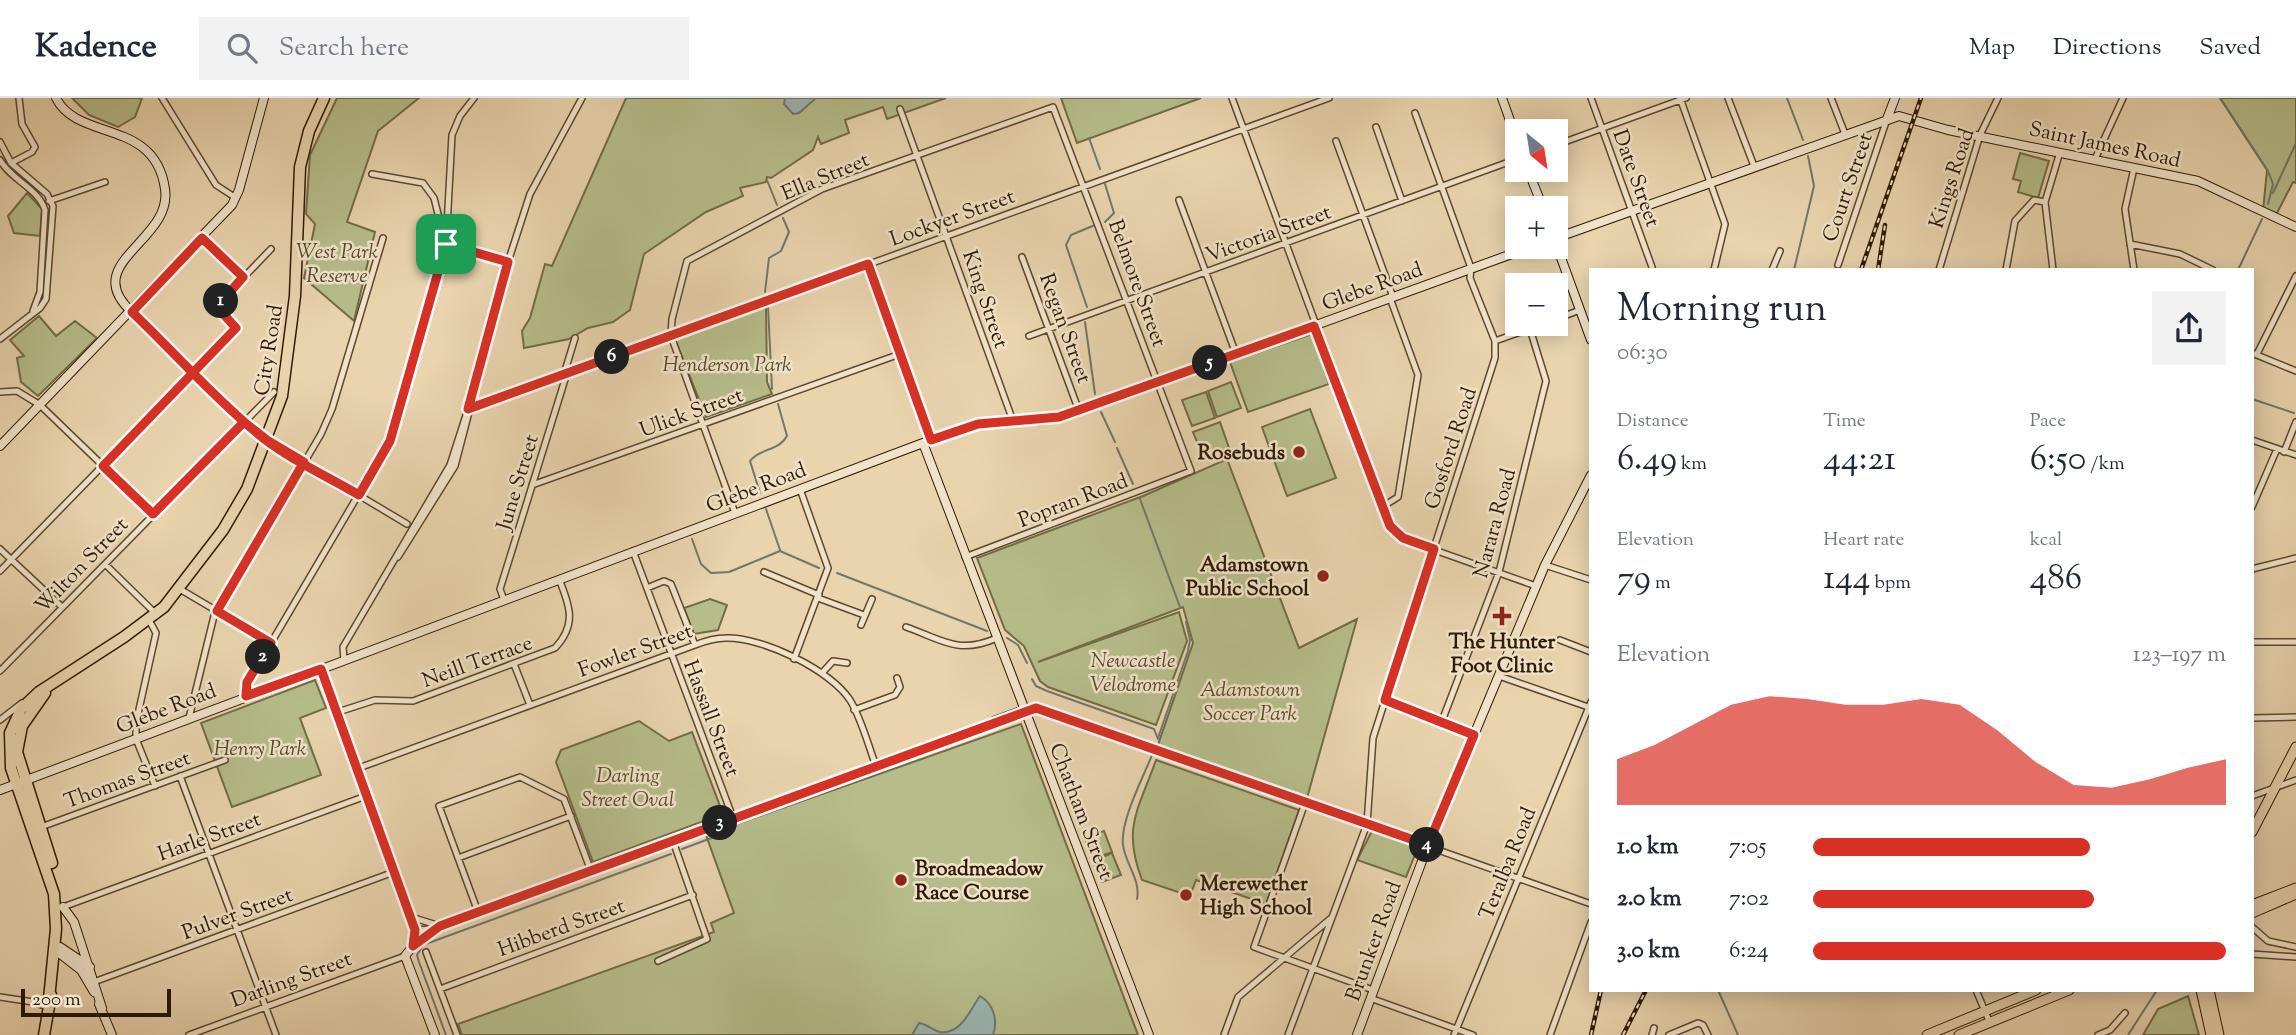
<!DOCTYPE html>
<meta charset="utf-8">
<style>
:root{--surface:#fff;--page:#f2f2f3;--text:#1f2937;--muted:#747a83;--line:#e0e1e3;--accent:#d93025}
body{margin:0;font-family:"Sorts Mill Goudy",serif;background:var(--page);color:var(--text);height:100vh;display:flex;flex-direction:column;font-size:26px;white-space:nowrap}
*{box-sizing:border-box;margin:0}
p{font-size:23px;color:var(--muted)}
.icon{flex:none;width:38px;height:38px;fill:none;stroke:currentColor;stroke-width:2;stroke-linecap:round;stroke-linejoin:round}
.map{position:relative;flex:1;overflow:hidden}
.side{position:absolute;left:1589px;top:170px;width:665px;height:724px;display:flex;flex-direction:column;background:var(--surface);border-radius:0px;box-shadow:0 4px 18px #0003}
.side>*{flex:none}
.needle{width:46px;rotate:150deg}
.fabs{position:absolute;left:1505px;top:21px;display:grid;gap:14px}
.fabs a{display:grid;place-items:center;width:63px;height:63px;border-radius:0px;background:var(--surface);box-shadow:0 4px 18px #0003;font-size:35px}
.scale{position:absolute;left:21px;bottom:18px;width:150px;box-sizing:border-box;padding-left:7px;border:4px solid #2e1a03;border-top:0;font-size:19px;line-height:24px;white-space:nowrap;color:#2e1a03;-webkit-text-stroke:5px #f1e3ca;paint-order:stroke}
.pin{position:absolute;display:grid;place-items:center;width:60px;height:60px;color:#fff;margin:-30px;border-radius:14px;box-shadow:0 4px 10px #0006}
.km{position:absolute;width:35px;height:35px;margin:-18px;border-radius:50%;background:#222;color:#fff;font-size:19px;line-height:35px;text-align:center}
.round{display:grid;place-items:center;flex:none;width:74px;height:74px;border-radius:0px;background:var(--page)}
.headline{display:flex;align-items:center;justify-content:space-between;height:119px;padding:0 28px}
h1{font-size:38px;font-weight:600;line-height:52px}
.metrics{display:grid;grid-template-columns:repeat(3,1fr);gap:10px;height:119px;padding:7px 28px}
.metrics div{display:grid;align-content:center}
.metrics b{font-size:35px;font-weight:600}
.metrics small{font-size:19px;font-weight:400}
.metrics p{font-size:19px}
.chart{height:196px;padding:14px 28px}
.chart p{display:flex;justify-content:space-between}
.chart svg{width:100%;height:126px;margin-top:7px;fill:var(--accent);opacity:.7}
ul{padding:0 28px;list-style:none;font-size:23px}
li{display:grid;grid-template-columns:112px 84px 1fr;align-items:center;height:52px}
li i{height:18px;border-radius:9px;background:var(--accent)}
header{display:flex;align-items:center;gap:42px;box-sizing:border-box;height:98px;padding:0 35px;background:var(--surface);border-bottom:2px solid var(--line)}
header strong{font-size:33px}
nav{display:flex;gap:38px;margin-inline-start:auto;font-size:24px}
.search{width:490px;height:63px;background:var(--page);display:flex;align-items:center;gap:18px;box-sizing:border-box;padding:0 24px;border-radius:0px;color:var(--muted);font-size:26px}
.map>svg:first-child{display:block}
.green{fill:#b6bd8b;stroke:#726c47;stroke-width:2}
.water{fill:#9ab6b3;stroke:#6f786d;stroke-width:2}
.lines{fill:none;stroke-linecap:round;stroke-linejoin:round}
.stream{stroke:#6f786d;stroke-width:2}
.street-casing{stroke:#5d482e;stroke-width:8}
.secondary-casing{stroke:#2e1a03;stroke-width:10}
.primary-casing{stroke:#2e1a03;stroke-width:11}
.highway-casing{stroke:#2e1a03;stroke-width:13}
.street{stroke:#f1e3ca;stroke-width:5}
.secondary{stroke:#f1e3ca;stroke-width:8}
.primary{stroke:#e9d4ae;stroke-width:9}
.highway{stroke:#e9d4ae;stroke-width:10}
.rail-casing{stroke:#2e1a03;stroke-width:4.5}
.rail{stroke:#f1e3ca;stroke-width:2;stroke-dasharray:5;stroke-linecap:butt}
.route-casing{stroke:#fff;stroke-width:14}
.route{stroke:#d93025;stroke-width:9}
.poi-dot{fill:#8f2418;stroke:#f1e3ca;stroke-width:2.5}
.labels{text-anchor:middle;stroke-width:5;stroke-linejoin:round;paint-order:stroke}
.street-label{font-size:21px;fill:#2e1a03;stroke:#f1e3ca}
.park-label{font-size:21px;font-style:italic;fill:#574b2c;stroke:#f1e3ca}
.poi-label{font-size:21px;font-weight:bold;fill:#2e1a03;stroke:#f1e3ca;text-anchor:end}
</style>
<header>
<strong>Kadence</strong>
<div class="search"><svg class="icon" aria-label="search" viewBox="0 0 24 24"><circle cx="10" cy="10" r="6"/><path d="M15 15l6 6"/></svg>Search here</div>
<nav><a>Map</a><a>Directions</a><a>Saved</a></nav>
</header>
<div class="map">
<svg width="2296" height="937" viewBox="0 0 2296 937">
<rect width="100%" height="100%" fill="#e9d4ae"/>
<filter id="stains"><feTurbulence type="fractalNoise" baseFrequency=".00286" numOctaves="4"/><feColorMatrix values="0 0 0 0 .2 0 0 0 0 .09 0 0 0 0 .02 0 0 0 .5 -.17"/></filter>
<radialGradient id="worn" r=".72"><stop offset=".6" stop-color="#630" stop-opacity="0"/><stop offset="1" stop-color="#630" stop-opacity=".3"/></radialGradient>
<path class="green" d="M72 0H142L135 19 118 29 89 17Z
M337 0H419L378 33 347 124 375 134 354 223 304 180 315 126 306 116 310 57Z
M626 0H946L887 21 883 9 845 22 849 35 821 46 818 39 813 52 771 80 767 79 766 84 740 90 743 98 706 114 644 156 630 212 613 224 588 230 569 241 524 250 522 233 530 220 545 166 552 168Z
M1061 0H1201L1077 45Z
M2220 0H2296V85L2293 84 2275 119 2263 113 2267 72Z
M2020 55 2049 63 2038 100 2018 94 2021 83 2013 81Z
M27 95 42 111 40 138 14 135 8 118Z
M766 209 767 284 772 296 706 319 675 241Z
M39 218 56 238 75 223 97 240 38 298 21 284 17 260 24 258 10 242Z
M1312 236 1329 286 1248 314 1230 264Z
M1231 284 1241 310 1217 319 1208 293Z
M1206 294 1215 320 1192 328 1182 302Z
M1310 311 1336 380 1287 398 1262 329Z
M1220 324 1229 350 1203 359 1193 334Z
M1227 361 1299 550 1357 521 1307 700 1158 647 1193 545 1183 509 1038 564 1179 514 1187 543 1156 627 1048 589 1040 583 1024 548 1005 532 977 460 1143 398Z
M710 501 727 507 718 532 694 536 684 510Z
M315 582 326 610 300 620 321 677 232 709 201 625Z
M639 623 669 643 692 634 723 716 593 764 556 664 561 652Z
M1021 626 1138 937H462L458 926 714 834 711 825 734 815 706 737Z
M1156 662 1299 712 1266 806 1196 782 1190 798 1142 782C1122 729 1138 713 1156 662Z
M1104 733 1112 754 1093 761 1085 740Z
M1372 733 1418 749 1406 779 1357 762Z
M1112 755 1121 777 1102 784 1093 763Z
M2188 898 2199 937H2143L2158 911Z"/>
<path class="water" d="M785 0H816L799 15 793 16 784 6Z
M980 898C994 906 998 923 993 937H912L919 925C927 926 932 932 940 934 961 937 970 912 980 898Z"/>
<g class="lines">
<path class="stream" d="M1787 0 1803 42
M2220 0 2268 73 2273 86 2268 106
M1089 40 1100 71
M767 82 777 107
M2273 95 2296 45
M1105 124 1114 115 1105 86
M1794 172 1814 88 1808 58
M2238 172 2262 121
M765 194 769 160 781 153 789 134 783 120
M768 208 772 291
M1087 209 1066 147 1071 137 1095 127
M1085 224 1095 296
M2252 301 2294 315
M1101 314 1115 344
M1117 350 1133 386
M760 395 750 363C760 350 779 353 787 338L778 306
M1140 401 1180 509
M766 411 780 452
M692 441 701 466 711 475 729 474 780 453 819 470
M837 475 987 533
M1007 540 1018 547 1027 565
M1032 581 1036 588 1047 593 1154 631 1158 641
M1158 640 1188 553 1190 542 1186 524
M682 751 717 738
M1137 801C1141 782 1125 765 1123 747 1120 723 1143 680 1152 657
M1718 892 1738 937
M446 937 419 864 417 857 423 847 671 756
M2128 937 2157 892"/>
<g class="street-casing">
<path id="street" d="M162 0 216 87 236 100
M1232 0 1392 432 1412 444 1536 488
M1591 0 1653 172
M1680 0 1725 126 1714 172
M1728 0 1754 68
M1831 0 1845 36
M900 11 1013 323
M1376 29 1402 103
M1336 43 1393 199
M0 44 11 65 47 96 53 108 46 201 40 210 0 241
M1556 47 1686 0
M2095 61 2123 0
M0 62C11 82 38 90 45 112L40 194 33 213
M11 65 32 54 35 49 22 26 19 0
M2134 70 2125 111 2134 172
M372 76 423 85 434 100 445 144
M1179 102 1236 256
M49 103 105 84
M202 140 243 179
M2130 146 2180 156 2213 172
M446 147 508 164
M1022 159 1079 313
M868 166 931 342
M1838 167 1887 21
M1772 172 1780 153
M1939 172 1980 37 1998 0
M2006 172 2015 123 2034 102 2045 104
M2053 172 2045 104 2060 54
M132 214 258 337 407 426
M1556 221 1580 212
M1029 238 1517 61
M1495 243 1543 226
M2252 255 2296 273
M2257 256 2296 178
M564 276 575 240
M0 294 17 293 40 307 153 416
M468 311 1329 0
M2252 342 2296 357
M2284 354 2296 324
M532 387 900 256
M1382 409 1398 399 1418 277 1390 200
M2252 409 2277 351
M735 415 671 238 672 221 687 163 822 91 1053 9 1191 373 965 459
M0 451 62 509
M633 453 733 720
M398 459 455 368 508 164 530 96 582 0
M105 466 156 516
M1545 467 1591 482
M2252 471 2296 460
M0 473 236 231 219 213 218 206 271 151
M764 474 819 497
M178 490 271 545
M647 490 664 483 671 486 695 547
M818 500 864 517
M504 502 500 491 567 275
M149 522 156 535 136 625V641L155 688
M861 527 872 501
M906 529C943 542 958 557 997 540
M1560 542 1591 554
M2252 544H2296
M794 561 828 470 800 391
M344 562 343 549 450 367 468 311
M514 566 530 607
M0 573 274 294
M822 575 833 563 847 565
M1499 578 1591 610
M246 599 248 584 390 343 446 147 452 37 460 18 474 0
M1385 602 1474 637
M854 612 895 597 900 589 897 580
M1024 612 1036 610 1591 806
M335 615 375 602 413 603 555 550C577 527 570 508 559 481
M189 620 214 518 321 336 332 311 383 140
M2252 620 2296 619
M0 622 22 605
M1442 623 1499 474 1546 283 1530 231
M356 671 695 547C705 543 715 540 726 540 763 539 830 572 850 602 862 622 868 647 876 668
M180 678 276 937
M2252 698 2296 682
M1305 705 1254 849 1373 892
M41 729 225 662
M458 760 571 718
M63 809 366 698
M478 814 439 708 520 679 564 701 591 773
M411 819 440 828
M2252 829 2268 843 2296 849
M415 832 431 831 478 814 994 623
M414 846 438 830
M426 854 457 937
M2252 856 2296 859
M658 863 707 841 673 743
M91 885 394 774
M440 891 693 797
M1976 892 1990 925
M0 899 33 904 47 909
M1370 900 1473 937
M189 937 405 858
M1224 937 1238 899 1330 821
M1288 937 1367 726 1373 640 1495 260V243L1470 180 1471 170 1415 15
M1454 937 1591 604
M1550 937 1591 824
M1652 937 1654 930
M1669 937 1698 925 1703 927 1708 937
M2098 937 2110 932 2125 915"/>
</g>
<g class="secondary-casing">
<path id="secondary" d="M56 0C78 44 155 20 165 91 173 143 78 165 132 214
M1502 0 1517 42
M1887 21 1895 0
M1528 72 1543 110
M1556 140 1899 18 1948 32 2198 83 2296 129
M1556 146 1591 242
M923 345 1149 937
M0 348 232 107 239 92 264 0
M321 571 415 832 413 848 405 858 435 937
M994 623 1024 612
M0 692 931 342 978 326 1046 322 1079 313 1531 149
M63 809 74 824 102 910
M54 851 81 872 94 894
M54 851 60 849 90 869
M99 906 112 937
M1357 937 1428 747 1545 467 1591 377"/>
</g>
<g class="primary-casing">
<path id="primary" d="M2252 734 2296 649
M2252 807 2296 790
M2252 815 2296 796
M2201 892 2211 937
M2209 892 2219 937
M1927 937 2036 892
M1959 937 2069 892"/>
</g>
<g class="highway-casing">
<path id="highway" d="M45 595 22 628 17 654 52 765
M49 901 56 831 54 796 11 670 10 635 21 611 39 594 124 539 164 509 223 432 247 391 282 298 295 198 300 69 309 33 324 0
M44 937 51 897"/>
</g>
<use href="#street" class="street"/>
<use href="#secondary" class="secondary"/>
<use href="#primary" class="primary"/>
<use href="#highway" class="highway"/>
<g class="rail-casing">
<path id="rail" d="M1861 172 1921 0
M1878 172 1885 127
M1591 937 1601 892
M1623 937 1646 892"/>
</g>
<use href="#rail" class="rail"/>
</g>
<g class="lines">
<g class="route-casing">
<path id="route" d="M446 146 390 343 359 397C327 378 285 359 257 335 213 299 174 254 132 214L202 140 243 179 217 209 236 230 103 368 153 416 244 324 267 342 304 364 217 513 271 545 247 584 246 598 321 571 415 832 413 848 440 828 1036 610 1428 747 1474 637 1385 602 1434 451 1403 440 1390 428 1314 228 1059 319 978 326 931 342 868 166 468 311 508 164 446 146"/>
</g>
<use href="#route" class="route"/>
</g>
<g class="poi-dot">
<circle cx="1299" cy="354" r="7"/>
<circle cx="1323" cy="478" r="7"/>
<path d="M1498.5 507.5h7v7h7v7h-7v7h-7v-7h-7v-7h7z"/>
<circle cx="901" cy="782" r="7"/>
<circle cx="1186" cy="797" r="7"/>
</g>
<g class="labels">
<g class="street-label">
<text transform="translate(2105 46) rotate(12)" y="7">Saint James Road</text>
<text transform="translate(825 78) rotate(-23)" y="7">Ella Street</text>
<text transform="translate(1637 80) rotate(70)" y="7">Date Street</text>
<text transform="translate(1951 80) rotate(-72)" y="7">Kings Road</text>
<text transform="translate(1847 89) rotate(-71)" y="7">Court Street</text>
<text transform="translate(952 119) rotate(-20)" y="7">Lockyer Street</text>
<text transform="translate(1268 135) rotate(-20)" y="7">Victoria Street</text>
<text transform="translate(1138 185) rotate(70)" y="7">Belmore Street</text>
<text transform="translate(1372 188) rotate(-20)" y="7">Glebe Road</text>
<text transform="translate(986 201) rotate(71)" y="7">King Street</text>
<text transform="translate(1066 230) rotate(70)" y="7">Regan Street</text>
<text transform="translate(268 252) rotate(-81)" y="7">City Road</text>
<text transform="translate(691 314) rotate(-20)" y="7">Ulick Street</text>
<text transform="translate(1450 350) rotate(-72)" y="7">Gosford Road</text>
<text transform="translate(517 384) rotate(-73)" y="7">June Street</text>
<text transform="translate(756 389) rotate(-21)" y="7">Glebe Road</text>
<text transform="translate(1073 402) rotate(-21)" y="7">Popran Road</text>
<text transform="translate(1494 425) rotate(-75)" y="7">Narara Road</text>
<text transform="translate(81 467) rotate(-46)" y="7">Wilton Street</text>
<text transform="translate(635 552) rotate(-20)" y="7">Fowler Street</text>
<text transform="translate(477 563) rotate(-20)" y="7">Neill Terrace</text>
<text transform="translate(166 610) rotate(-21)" y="7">Glebe Road</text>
<text transform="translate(712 620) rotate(69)" y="7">Hassall Street</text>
<text transform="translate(127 681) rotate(-20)" y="7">Thomas Street</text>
<text transform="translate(1082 713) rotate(69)" y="7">Chatham Street</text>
<text transform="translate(209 738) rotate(-20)" y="7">Harle Street</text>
<text transform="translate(1507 765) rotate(-68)" y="7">Teralba Road</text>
<text transform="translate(237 815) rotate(-20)" y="7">Pulver Street</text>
<text transform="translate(561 829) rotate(-20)" y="7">Hibberd Street</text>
<text transform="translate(1373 843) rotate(-70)" y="7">Brunker Road</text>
<text transform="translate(291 881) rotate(-20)" y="7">Darling Street</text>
</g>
<g class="park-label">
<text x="337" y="160">West Park<tspan x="337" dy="24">Reserve</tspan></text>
<text x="727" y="273">Henderson Park</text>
<text x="1133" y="569">Newcastle<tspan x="1133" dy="24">Velodrome</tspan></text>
<text x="1250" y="598">Adamstown<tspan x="1250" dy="24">Soccer Park</tspan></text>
<text x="260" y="657">Henry Park</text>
<text x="628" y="684">Darling<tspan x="628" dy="24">Street Oval</tspan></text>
</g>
<g class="poi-label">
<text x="1285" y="361">Rosebuds</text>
<text x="1309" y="473">Adamstown<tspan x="1309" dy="24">Public School</tspan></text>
<text x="1502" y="550" text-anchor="middle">The Hunter<tspan x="1502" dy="24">Foot Clinic</tspan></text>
<text x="915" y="777" text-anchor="start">Broadmeadow<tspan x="915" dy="24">Race Course</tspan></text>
<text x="1200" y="792" text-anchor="start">Merewether<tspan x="1200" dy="24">High School</tspan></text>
</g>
</g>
<rect width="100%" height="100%" filter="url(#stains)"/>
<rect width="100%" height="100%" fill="url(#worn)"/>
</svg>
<div class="fabs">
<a><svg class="needle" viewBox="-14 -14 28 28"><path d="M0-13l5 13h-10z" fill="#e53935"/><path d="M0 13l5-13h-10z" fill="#747a83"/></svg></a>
<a>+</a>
<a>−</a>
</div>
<div class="scale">200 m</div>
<div class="pin" style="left:446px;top:146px;background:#1e9e55"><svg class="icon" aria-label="arrive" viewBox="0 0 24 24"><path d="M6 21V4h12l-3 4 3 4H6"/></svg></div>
<b class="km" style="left:221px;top:203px">1</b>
<b class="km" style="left:263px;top:559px">2</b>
<b class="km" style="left:720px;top:725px">3</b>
<b class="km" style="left:1427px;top:747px">4</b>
<b class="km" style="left:1210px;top:265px">5</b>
<b class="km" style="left:612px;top:259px">6</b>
<section class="side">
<div class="headline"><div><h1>Morning run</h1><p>06:30</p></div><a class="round"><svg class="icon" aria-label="share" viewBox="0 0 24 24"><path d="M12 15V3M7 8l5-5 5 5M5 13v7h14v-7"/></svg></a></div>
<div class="metrics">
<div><p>Distance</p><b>6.49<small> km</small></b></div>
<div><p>Time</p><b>44:21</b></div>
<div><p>Pace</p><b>6:50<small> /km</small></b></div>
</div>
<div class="metrics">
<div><p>Elevation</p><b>79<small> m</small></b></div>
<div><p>Heart rate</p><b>144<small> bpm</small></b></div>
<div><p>kcal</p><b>486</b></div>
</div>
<div class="chart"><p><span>Elevation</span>123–197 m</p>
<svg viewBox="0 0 160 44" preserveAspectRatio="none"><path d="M0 44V28L10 23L20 16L30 9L40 6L50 7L60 9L70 9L80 7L90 9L100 18L110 29L120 37L130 38L140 35L150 31L160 28V44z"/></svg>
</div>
<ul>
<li><b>1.0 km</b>7:05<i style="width:67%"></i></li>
<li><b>2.0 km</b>7:02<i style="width:68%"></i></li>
<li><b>3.0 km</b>6:24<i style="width:100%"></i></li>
</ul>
</section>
</div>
